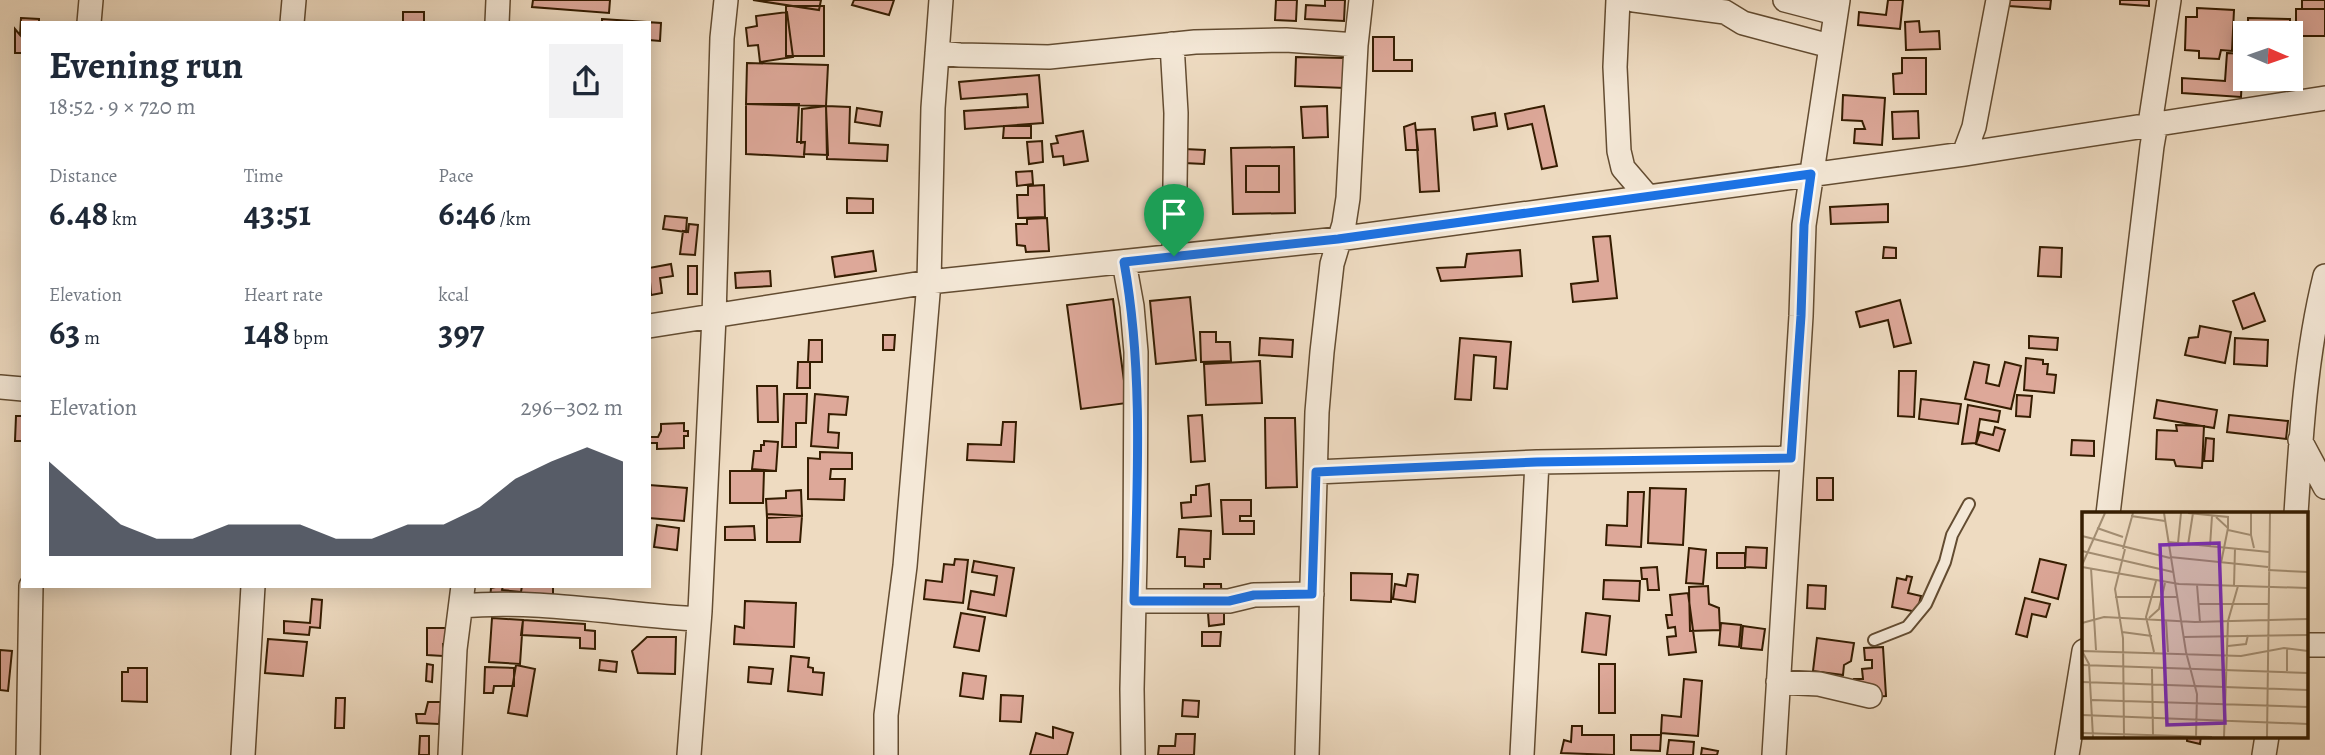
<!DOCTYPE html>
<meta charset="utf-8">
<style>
:root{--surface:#fff;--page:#f2f2f3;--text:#1f2937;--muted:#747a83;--accent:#111827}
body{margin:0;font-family:Alegreya,serif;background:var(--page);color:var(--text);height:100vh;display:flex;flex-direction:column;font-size:26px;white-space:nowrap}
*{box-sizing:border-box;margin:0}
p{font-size:23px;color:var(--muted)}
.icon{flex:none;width:38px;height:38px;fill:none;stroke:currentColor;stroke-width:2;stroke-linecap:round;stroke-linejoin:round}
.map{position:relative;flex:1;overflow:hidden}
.sheet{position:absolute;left:21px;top:21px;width:630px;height:567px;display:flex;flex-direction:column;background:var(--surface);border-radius:0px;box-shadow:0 4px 18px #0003}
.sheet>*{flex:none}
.needle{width:46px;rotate:92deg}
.controls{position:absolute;left:2233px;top:21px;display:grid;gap:14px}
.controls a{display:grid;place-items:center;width:70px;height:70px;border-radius:0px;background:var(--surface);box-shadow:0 4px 18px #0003;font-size:35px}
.pin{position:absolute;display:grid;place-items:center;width:60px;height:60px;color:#fff;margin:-72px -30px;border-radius:50% 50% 50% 0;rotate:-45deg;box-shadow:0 0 7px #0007}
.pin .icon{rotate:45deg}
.round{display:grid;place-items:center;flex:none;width:74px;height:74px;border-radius:0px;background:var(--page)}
.summary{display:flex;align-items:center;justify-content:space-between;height:119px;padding:0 28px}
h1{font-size:38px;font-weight:600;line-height:52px}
.stats{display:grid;grid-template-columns:repeat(3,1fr);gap:10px;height:119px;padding:7px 28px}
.stats div{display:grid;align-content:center}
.stats b{font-size:35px;font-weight:600}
.stats small{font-size:19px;font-weight:400}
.stats p{font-size:19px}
.chart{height:196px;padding:14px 28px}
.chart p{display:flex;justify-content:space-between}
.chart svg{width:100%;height:126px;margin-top:7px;fill:var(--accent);opacity:.7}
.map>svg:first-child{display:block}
.building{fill:#dda899;stroke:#351d01;stroke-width:2}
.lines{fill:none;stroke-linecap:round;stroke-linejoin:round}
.service-casing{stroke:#634c31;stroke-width:14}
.minor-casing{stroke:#634c31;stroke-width:26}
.service{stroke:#f4e8d7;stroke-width:10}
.minor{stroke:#f4e8d7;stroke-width:23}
.route-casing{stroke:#fff;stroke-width:14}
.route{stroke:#1a73e8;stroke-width:9}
.inset-road{fill:none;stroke:#a48f74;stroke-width:2}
.view{fill:#7b2cbf;fill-opacity:0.15;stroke:#7b2cbf;stroke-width:3.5}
.inset-edge{fill:none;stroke:#351d01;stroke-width:3.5}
</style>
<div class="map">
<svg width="2325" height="755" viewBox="0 0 2325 755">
<rect width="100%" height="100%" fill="#eedbc1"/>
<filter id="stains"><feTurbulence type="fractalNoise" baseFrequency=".00286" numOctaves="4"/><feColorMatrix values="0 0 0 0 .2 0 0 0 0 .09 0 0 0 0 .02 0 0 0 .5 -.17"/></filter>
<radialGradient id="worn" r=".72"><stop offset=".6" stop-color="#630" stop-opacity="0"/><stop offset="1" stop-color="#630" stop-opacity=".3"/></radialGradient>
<path class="building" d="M533 0H610L609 13 532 7Z
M753 0H821L819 10Z
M854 0H894L889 15 852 5Z
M1276 0H1297L1296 21 1275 20Z
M1325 0H1345L1344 21 1305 19 1306 5 1325 6Z
M1888 0H1903L1900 29 1858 25 1859 12 1886 15Z
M2010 0H2051L2050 9 2009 6Z
M2120 0H2149V6L2120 4Z
M2302 0H2325V9H2302Z
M786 6H824V56H786Z
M2197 8 2234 10 2232 51 2221 50 2219 59 2199 58V51L2185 50 2186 17H2197Z
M2296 9H2325V36H2296Z
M403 12H424V23H403Z
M787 12 793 57 760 62 758 45 748 46 746 28 757 26 756 16Z
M21 18 39 19V23H23V53H15V29L20 35Z
M2248 18 2290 19V33H2277V27H2270V33H2248Z
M602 19 661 23 660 41 649 40V23H602Z
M1919 21 1920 32 1939 31 1940 49 1906 50 1905 22Z
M1373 37H1394V60H1412V71H1373Z
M2227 53 2243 54 2241 97 2182 93V78L2225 81Z
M1296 57 1346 58 1345 88 1295 86Z
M1902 58H1926V94H1894L1893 74 1902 73Z
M747 63 828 65 826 106 746 104Z
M1039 75 1043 123 965 129 964 111 1028 107 1027 94 961 99 959 82Z
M1843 95 1885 98 1882 145 1854 143 1855 129H1865L1862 121 1842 120Z
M746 104H799L797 142H805L804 157 746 154Z
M826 106 850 107 849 143 888 145 887 161 827 159Z
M826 106 828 155 804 154 805 142 801 143 802 109Z
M1327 106 1328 137 1303 138 1301 107Z
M1544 106 1557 166 1542 169 1532 124 1508 129 1505 114Z
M857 108 882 112 880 126 855 122Z
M1918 111 1919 138 1893 139 1892 112Z
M1495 113 1497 126 1474 130 1472 117Z
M1415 123 1418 150H1406L1404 127Z
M1004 126H1031V138H1003Z
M1435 129 1439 191 1420 192 1416 130Z
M1083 131 1088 161 1064 165 1063 156 1053 157 1051 144 1058 143 1056 136Z
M1042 141 1043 162 1029 164 1027 142Z
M1294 147 1295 213 1233 214 1231 148Z
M1184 149 1205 150 1204 164 1184 163Z
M1246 166H1279V192H1246Z
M1032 171 1033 184 1017 186 1016 172Z
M1044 185 1045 217 1018 218 1017 195H1028V186Z
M847 198 873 199V213H847Z
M1888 204V222L1831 224 1830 207Z
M665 216 687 218 686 232 663 229Z
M1047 218 1049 251 1026 252 1025 246 1017 245 1016 224H1027V219Z
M689 224 698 225 695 255 680 254 683 231 688 232Z
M1610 236 1617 298 1573 302 1571 284 1598 281 1593 237Z
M1884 247 1896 248V258H1883Z
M2040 247 2062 248 2061 277 2038 276Z
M1520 250 1522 276 1441 281 1437 268 1465 267 1467 254Z
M873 251 876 271 835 277 832 257Z
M671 264 673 276 660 278 662 293 651 295 649 268Z
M688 266H697V294H688Z
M770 271 771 286 736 288 735 273Z
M2254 293 2265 321 2243 329 2233 301Z
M1190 297 1196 360 1156 364 1150 301Z
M1113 299 1127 403 1081 409 1067 305Z
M1900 300 1911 343 1894 347 1888 320 1860 327 1856 312Z
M2200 326 2231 332 2225 363 2185 355 2189 338 2198 337Z
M1200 332H1216V342H1230L1231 361 1201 362Z
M883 335H895L894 350H883Z
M2029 336 2058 338 2057 350 2029 348Z
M1260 338 1293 340 1292 357 1259 355Z
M1460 338 1511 342 1507 389 1494 388 1496 357 1474 355 1471 400 1455 399Z
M2235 338 2268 340 2267 366 2234 364Z
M809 340H822V362H808Z
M2026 358 2043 360V364H2048L2047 374 2056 375 2054 393 2024 390Z
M1260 361 1262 403 1206 405 1204 364Z
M798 362H810V388H797Z
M1974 362 1989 365 1986 383 1999 386 2005 362 2021 366 2011 409 1965 399Z
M1899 371H1916L1914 417 1898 416Z
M757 386H777L778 422H758Z
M784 394H807L806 423H796V447H782Z
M815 394 848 397 846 415 829 414 828 432 839 433 838 448 811 446Z
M2017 395 2032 396 2030 417 2016 416Z
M1921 399 1961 404 1958 424 1919 419Z
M2157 400 2217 410 2214 428 2154 418Z
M1968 405 2000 411 1998 422 1980 419 1976 443 1962 444Z
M1202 415 1205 461 1191 462 1188 416Z
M2229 415 2288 421 2286 439 2227 432Z
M16 416H23V441H15Z
M1265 418H1295L1297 487 1266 488Z
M1003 422H1016L1014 462 967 460 968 444 1001 445Z
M684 423V431H688V436H684V448L657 449V443H649V437H658L661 431V424Z
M2176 425 2204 426 2202 468 2176 466 2174 460 2156 459 2157 430 2177 431Z
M1995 427 2005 430 1999 451 1976 444 1980 432 1993 435Z
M2206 438 2214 439 2213 461H2204Z
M2072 440 2094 441V456L2071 455Z
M764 441 778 442 776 471 752 469 754 451H761V445H764Z
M820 452 852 453V469H831L830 479H845L844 500 808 499V458L820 459Z
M730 471H764L763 503H730Z
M1817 478H1833V500H1817Z
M1209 484 1211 516 1182 518 1181 503 1191 502V495H1196V486Z
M649 485 687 488 684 521 649 518Z
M1650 488 1686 489 1683 545 1648 543Z
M801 490 802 516 767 518 766 499 786 498V491Z
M1628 492H1644L1641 547 1606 545 1607 525 1627 526Z
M1221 500H1251V516H1240V521H1254V534H1223Z
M767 514 802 516 800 542H767Z
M657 525 679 528 677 550 654 547Z
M754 526 755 540H725V527Z
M1179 529 1211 531 1210 559H1204V567L1185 566V557H1177Z
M1746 547 1767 548 1766 568 1745 567Z
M1689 548 1706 550 1703 584 1686 583Z
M1717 553H1745V568H1717Z
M955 559 968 560 963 603 924 599 926 580 942 582 944 564 954 565Z
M2040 559 2066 565 2058 599 2032 592Z
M974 561 1014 568 1006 616 968 609 971 591 994 595 997 576 972 572Z
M1657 567 1659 590H1648L1647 579H1642L1641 568Z
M1351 573 1392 574 1391 602 1351 600Z
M1408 574 1418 575 1415 602 1393 599 1395 584 1406 586Z
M1907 576 1912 577 1908 593 1921 596 1917 612 1892 607 1897 578 1906 580Z
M1604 580 1640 581 1639 601 1603 599Z
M1204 584H1221L1222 610H1204Z
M1808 585 1826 586 1825 609 1807 608Z
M500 586H553V601L490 600 491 588Z
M503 586H522L521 592 502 590Z
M1708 586 1709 604 1719 608 1720 630 1690 631 1689 587Z
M1688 593 1696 652 1669 655 1667 637 1676 636 1675 627 1668 628 1666 615H1672L1670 595Z
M2025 598 2050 604 2046 617 2032 614 2027 637 2016 634Z
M312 599 322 600 320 628 310 627 309 635 284 633V621L310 623Z
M745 601 796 603 794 647 734 644 735 626 744 628Z
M1224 611V624L1209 626 1208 613Z
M961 613 985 617 979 651 954 647Z
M1586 613 1610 616 1606 655 1582 652Z
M492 618 523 620 520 664 489 662Z
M523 620 585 624V630L595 631V649L580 648V638L521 635Z
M1721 623 1741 625 1739 647 1719 645Z
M1743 626 1765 629 1762 650 1741 648Z
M427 628H451V644H443V656L427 655Z
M1202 632H1221L1220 646H1202Z
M647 637H676L675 674 638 673 632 651Z
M1817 638 1854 643 1851 661 1844 665 1843 675 1813 671Z
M268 639 307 642 303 676 265 673Z
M1883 647 1886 696 1855 698 1854 679H1863L1862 669 1872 668V660H1865L1864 648Z
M0 650 12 651 8 691 0 690Z
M791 656 809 658 808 667 813 668V672L824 673 822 695 788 691Z
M600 660 617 662 616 672 599 670Z
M427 664 433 665 432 682 426 681Z
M1599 664H1615V713H1599Z
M516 665 535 669 527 716 508 713Z
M485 667 514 668V686H494L493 693H484Z
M749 667 773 669 771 684 748 682Z
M128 668H147V702L122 701V672H128Z
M963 673 986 676 983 699 960 696Z
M1684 679 1702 681 1698 736 1661 733 1662 715 1681 717Z
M1001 695 1023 696 1021 722 1000 721Z
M336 698H345L344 728H335Z
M1183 700 1199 701 1198 717 1182 716Z
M428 702H441L439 724 417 723 416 714H425Z
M1572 726H1582V735H1614V755L1561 753 1564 740 1571 742Z
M1053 727 1073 733 1067 755H1030L1036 733 1053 738Z
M1176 734H1195L1194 755H1158L1159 746H1175Z
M1631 735H1661L1660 751 1631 750Z
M420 736H429V755H419Z
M2187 736H2201L2200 744 2187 741Z
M1669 740 1694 742 1693 755H1667Z
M1702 748 1718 751 1717 755H1701Z"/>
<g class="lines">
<g class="service-casing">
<path id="service" d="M1874 640 1907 627 1926 604 1945 562 1952 535 1969 504"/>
</g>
<g class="minor-casing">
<path id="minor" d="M1618 0 1615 67 1619 151 1623 168 1647 196
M1634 0 1725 12 1743 23 1830 46
M1785 0 1835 13
M89 23 91 0
M292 23 294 0
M497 23 498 0
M1172 44 1176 113 1174 256
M937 53 960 55 1049 57 1195 42 1286 40 1356 45
M2150 124 2169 0
M1964 154 1974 127 1998 0
M1124 262 1132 306 1136 352 1135 559 1132 689 1133 755
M649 326 929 282 1338 239 1964 154 2325 98
M0 387 23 389
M2300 440 2325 487
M1316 472 1537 462 1792 458
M2108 514 2152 146 2156 123
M2296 514C2301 434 2306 353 2325 276
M1134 601H1229L1254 595 1312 594
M462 606C538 599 622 615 699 619
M2306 645H2325
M1778 682 1819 684 1870 696
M28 755 31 586
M243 755 253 586
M450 755 455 649 463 586
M689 755 700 611 714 317 722 38 726 0
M886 755V715L905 566 929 282 933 108 941 0
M1307 755 1317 412 1322 352 1332 264 1344 224 1348 198 1356 45 1361 0
M1522 755 1537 462
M1774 755 1801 316 1804 225 1838 0
M2067 755 2084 651
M2264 755 2267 736"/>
</g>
<use href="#service" class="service"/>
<use href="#minor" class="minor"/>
</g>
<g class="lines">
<g class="route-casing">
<path id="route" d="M1811 174 1804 225 1801 316 1791 458 1537 462 1316 472 1312 594 1254 595 1229 601H1134C1137 488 1144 373 1124 262L1338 239Z"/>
</g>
<use href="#route" class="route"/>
</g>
<g transform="translate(2082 512)">
<rect width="226" height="226" fill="#eedbc1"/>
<path class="inset-road" d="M82 1 104 140 115 182 114 225M106 1 146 5V16M49 4 83 9M134 5 146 16 139 51M15 16 41 25M146 18 169 23 172 36M169 23V1M0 24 88 46M86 30 187 40M96 31 99 1M106 33 111 1M128 34 130 4M41 37 51 1M0 39 91 60M88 45 186 55M0 53 23 1M0 55 97 72 226 76M9 56 14 138M186 58 226 60M115 73 118 110M152 74 153 36M33 85H95M116 92H187M67 106 77 97 83 71M84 108 86 140M0 111 22 105 113 110 226 107M40 120 70 124M102 125 226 123M146 134 164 132 166 123M0 139 159 144 202 136 226 139M0 139 7 152 11 225M72 140 64 105 74 69M0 153 226 161M70 157 71 224M205 159V136M0 170 226 178M10 188 226 195M0 203 226 212M0 221 130 225M42 225 41 126 33 77 43 37M142 225 146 109 156 74M185 225 188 1"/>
<path class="view" d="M137 31 143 211 85 213 78 33Z"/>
<rect width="226" height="226" class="inset-edge"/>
</g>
<rect width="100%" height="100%" filter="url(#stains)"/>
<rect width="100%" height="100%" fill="url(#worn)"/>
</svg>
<div class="controls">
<a><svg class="needle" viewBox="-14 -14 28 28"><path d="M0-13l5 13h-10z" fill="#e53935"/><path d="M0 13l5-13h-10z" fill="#747a83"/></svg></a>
</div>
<div class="pin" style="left:1174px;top:256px;background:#1e9e55"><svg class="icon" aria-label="arrive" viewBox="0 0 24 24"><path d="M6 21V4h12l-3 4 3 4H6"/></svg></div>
<section class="sheet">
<div class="summary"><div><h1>Evening run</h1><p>18:52 · 9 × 720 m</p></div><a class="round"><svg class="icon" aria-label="share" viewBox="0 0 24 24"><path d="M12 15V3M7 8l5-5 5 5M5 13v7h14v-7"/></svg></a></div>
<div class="stats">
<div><p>Distance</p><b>6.48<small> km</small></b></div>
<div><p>Time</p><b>43:51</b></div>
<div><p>Pace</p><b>6:46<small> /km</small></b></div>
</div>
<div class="stats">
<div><p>Elevation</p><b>63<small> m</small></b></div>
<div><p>Heart rate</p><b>148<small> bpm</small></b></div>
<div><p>kcal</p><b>397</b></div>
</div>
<div class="chart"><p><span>Elevation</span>296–302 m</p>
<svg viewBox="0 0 160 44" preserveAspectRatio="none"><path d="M0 44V11L10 22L20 33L30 38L40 38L50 33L60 33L70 33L80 38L90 38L100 33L110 33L120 27L130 17L140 11L150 6L160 11V44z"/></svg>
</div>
</section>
</div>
